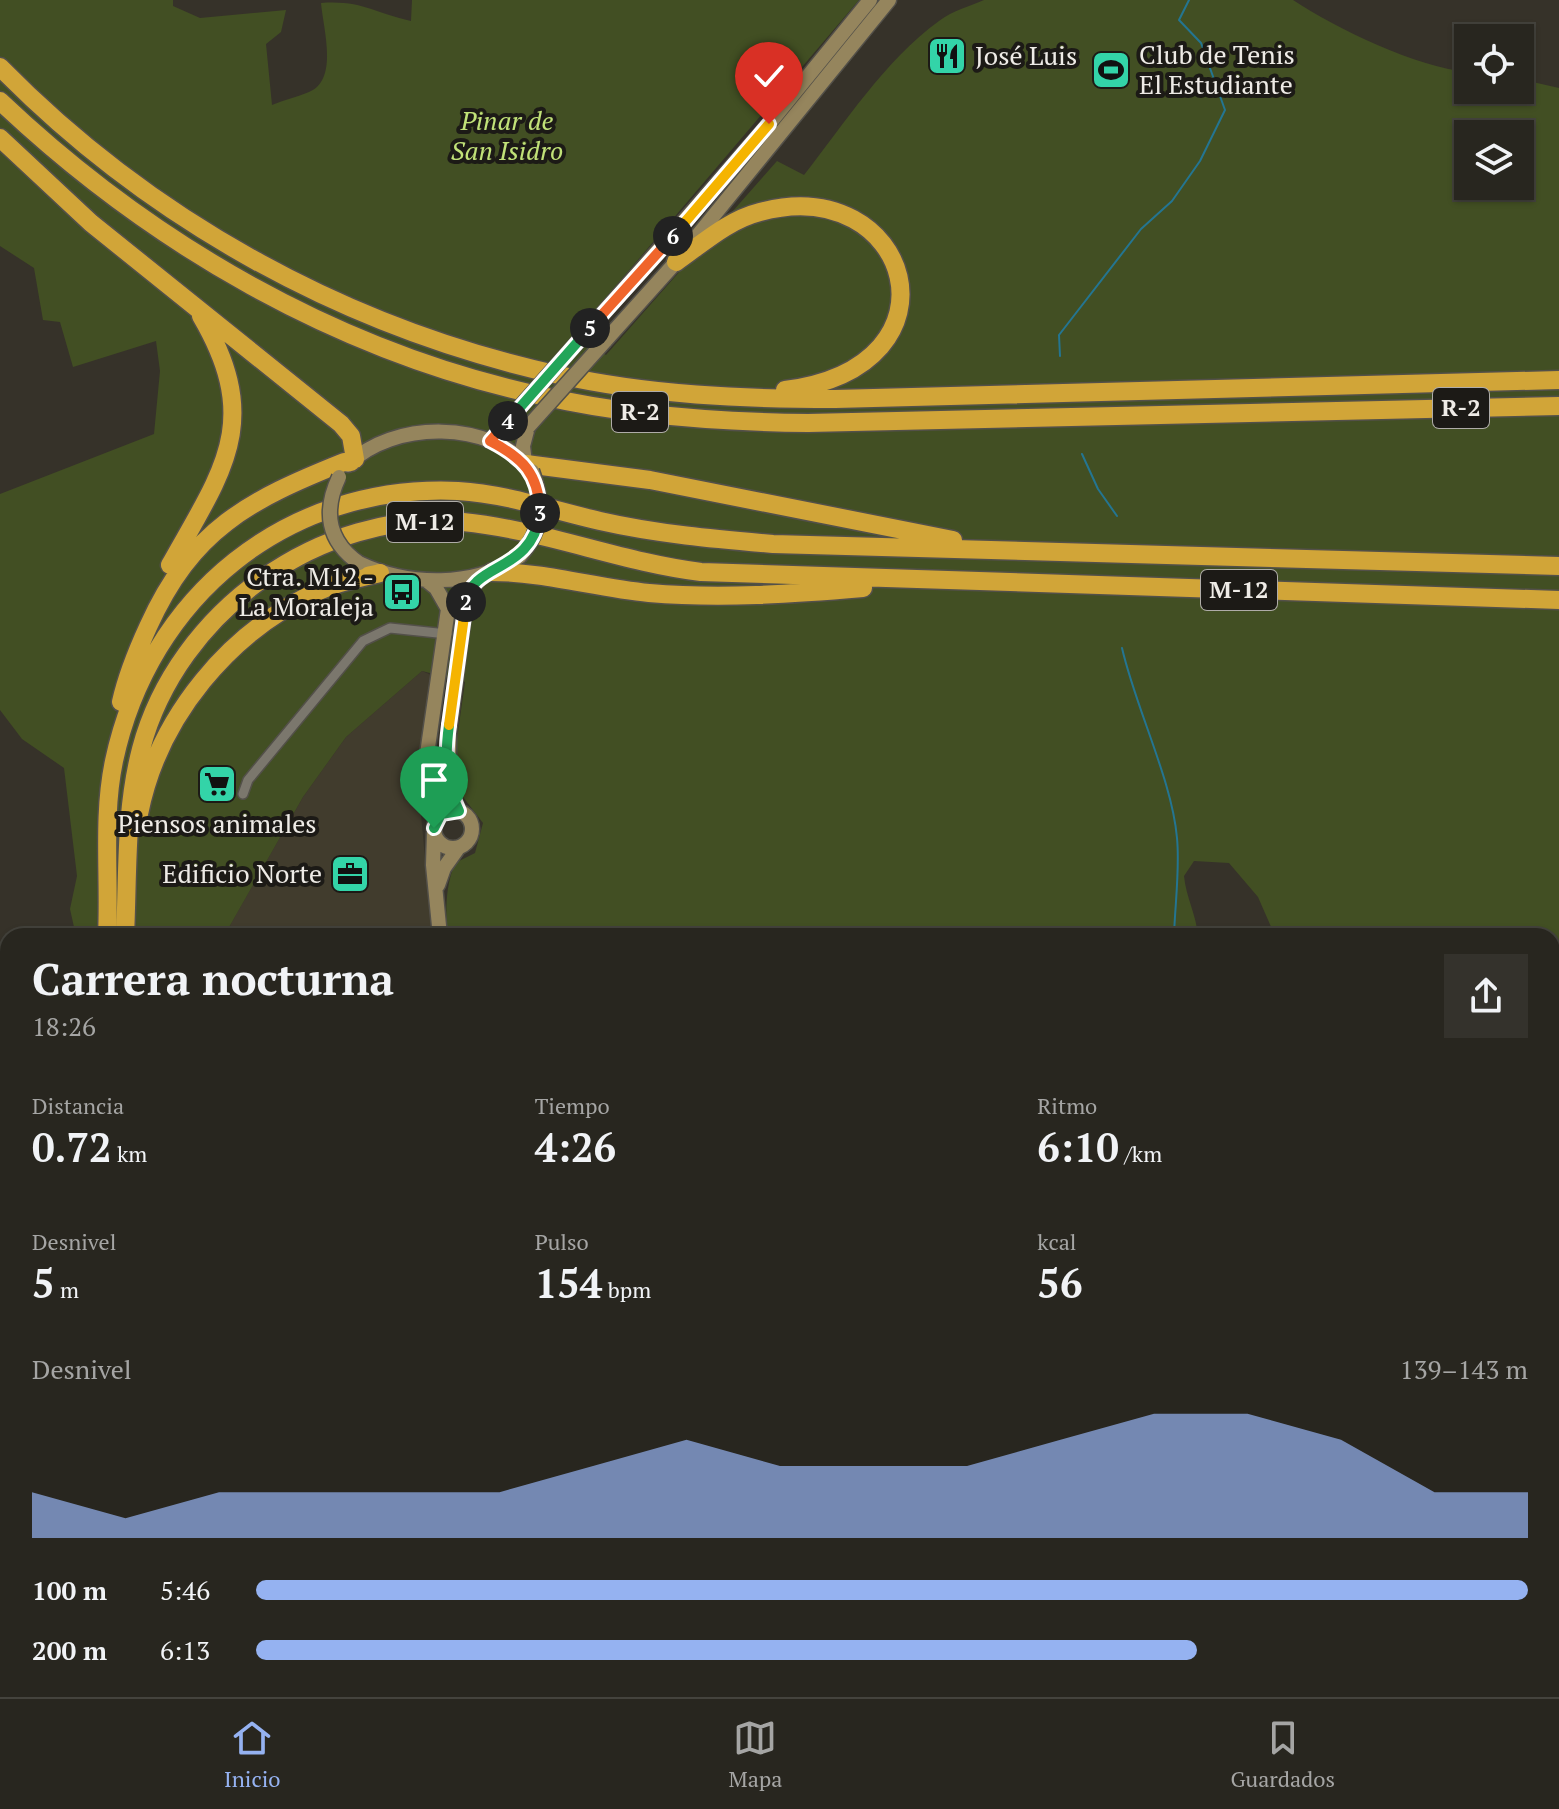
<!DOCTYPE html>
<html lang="es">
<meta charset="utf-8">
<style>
:root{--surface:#28261f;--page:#34322c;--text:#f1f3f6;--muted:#a5a5a4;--line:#44433d;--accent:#95b2f1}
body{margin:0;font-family:"PT Serif",serif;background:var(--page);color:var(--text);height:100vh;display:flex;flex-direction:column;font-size:30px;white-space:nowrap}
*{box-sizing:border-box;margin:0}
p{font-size:26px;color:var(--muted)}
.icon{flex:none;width:44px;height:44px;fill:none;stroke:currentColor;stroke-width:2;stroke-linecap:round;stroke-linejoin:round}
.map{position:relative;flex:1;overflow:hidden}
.details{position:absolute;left:0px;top:928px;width:1560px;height:770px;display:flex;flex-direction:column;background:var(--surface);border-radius:24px 24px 0 0;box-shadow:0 2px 6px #0004,0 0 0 2px var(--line)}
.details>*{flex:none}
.fabs{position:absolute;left:1454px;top:24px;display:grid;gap:16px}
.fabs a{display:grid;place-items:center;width:80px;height:80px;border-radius:0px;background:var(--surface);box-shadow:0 2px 6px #0004,0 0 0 2px var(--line);font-size:40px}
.pin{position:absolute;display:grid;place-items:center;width:68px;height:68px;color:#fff;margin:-82px -34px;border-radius:50% 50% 50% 0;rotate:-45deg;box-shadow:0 0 8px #0007}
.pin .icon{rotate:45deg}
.km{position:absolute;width:40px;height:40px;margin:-20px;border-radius:50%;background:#222;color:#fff;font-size:22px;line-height:40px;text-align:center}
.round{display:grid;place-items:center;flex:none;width:84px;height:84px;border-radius:0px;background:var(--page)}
.overview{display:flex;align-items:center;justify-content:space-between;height:136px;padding:0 32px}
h1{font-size:44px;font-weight:600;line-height:60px}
.stats{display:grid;grid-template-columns:repeat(3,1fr);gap:12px;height:136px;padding:8px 32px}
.stats div{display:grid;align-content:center}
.stats b{font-size:40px;font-weight:600}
.stats small{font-size:22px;font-weight:400}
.stats p{font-size:22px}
.chart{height:224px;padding:16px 32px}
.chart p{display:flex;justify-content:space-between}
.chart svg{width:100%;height:144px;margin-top:8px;fill:var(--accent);opacity:.7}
ul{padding:0 32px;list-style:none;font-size:26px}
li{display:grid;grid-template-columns:128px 96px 1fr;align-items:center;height:60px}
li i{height:20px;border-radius:10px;background:var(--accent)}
.tab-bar{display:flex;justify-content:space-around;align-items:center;height:112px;border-top:2px solid var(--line);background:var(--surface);font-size:22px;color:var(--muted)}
.tab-bar a{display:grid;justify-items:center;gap:4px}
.tab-bar .selected{color:var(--accent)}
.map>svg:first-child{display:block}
.built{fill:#413c2d}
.green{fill:#424f23;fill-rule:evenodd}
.water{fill:#247591}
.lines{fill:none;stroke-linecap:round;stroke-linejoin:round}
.stream{stroke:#247591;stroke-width:2}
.street-casing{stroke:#535049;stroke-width:12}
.secondary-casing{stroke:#535049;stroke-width:17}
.highway-casing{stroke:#535049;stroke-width:21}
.street{stroke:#7b776d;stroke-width:9}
.secondary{stroke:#95855d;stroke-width:14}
.highway{stroke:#d1a538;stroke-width:18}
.secondary-bridge-casing{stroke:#535049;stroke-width:17;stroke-linecap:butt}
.secondary-bridge{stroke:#95855d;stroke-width:14}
.split-1-casing{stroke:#fff;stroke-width:16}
.split-2-casing{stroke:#fff;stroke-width:16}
.split-3-casing{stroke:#fff;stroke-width:16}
.split-4-casing{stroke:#fff;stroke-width:16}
.split-5-casing{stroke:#fff;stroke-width:16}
.split-6-casing{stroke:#fff;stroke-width:16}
.split-7-casing{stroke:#fff;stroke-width:16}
.split-1{stroke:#22a559;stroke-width:10}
.split-2{stroke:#f5b400;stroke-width:10}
.split-3{stroke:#22a559;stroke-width:10}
.split-4{stroke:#f0652b;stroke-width:10}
.split-5{stroke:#22a559;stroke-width:10}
.split-6{stroke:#f0652b;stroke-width:10}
.split-7{stroke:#f5b400;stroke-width:10}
.labels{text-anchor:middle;stroke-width:8;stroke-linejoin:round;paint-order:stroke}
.shield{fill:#1c1a16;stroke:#afaca8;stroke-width:2}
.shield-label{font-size:24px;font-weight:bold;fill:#eeebe6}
.poi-label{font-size:26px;fill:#eeebe6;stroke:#1c1a16;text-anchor:start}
.park-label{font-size:26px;font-style:italic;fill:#c1e278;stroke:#1c1a16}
</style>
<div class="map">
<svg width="1559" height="1697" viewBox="0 0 1559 1697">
<rect width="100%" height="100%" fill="#363229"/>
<path class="built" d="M422 671 431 675 423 730 421 814 432 936 225 934 303 797 346 737Z"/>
<path class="green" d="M0 0H173V6L200 18 286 10 281 32 266 44 272 105C284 100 297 97 309 92 339 80 323 28 321 3 362 0 374 13 411 21L412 0H859L574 335 606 355 777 161 804 175C845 123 885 60 939 21 952 11 970 6 984 0H1293C1337 29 1416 67 1468 72V90H1520V79L1559 88V1388L1552 1386V936H1275L1258 897 1229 863 1194 861 1184 876C1186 897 1196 914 1198 936H447C446 909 445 888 455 863L475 853 483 823 463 797 454 760 465 682 422 671 346 737 303 797 224 936H76L70 909 77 876 64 768 22 739 0 710V494L154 434 160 371 156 341 73 367 60 322 43 320 34 268 0 246ZM1468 134H1520V186H1468Z
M8 1143V1307L0 1320V1144Z
M282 1690H353L366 1697H279Z
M1036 1690H1204L1201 1697H1038Z
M1378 1690H1541L1553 1697H1375Z"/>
<path class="water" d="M1463 1690H1531L1541 1697H1464Z"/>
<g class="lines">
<path class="stream" d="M1060 356 1059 335 1141 229 1172 201 1200 161 1225 110 1201 43 1179 20 1189 0
M1082 454 1098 489 1117 516
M1122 648C1136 709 1172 780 1177 838 1180 869 1175 904 1174 936"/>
<g class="street-casing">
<path id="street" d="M243 794 248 780 363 641 390 628 447 634
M1552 1433 1559 1435
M0 1487 8 1491
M0 1612 8 1615
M1552 1644 1559 1648
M1552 1676 1559 1679
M714 1690 719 1697
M878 1690 880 1697
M54 1697 55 1690
M271 1697 274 1690
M606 1697 619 1690
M940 1697 963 1694
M1269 1697 1271 1690
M1283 1697 1286 1690"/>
</g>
<g class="secondary-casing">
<path id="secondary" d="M582 337 769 124 870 0
M605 341 676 262 889 0
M490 441 507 422
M525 462 523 446 528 427
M348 465C392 420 492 419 532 471
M359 563C408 586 475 588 520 556
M426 580 436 588 448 609 427 754 436 819
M434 829a19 19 0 1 1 38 0a19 19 0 1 1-38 0Z
M459 811 449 789V731L467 593 484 574
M434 833 433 865 440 936
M438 885 444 868 459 847
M548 1690 552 1697
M1363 1697 1367 1690"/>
</g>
<g class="highway-casing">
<path id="highway" d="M0 67C151 221 348 329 559 375 649 395 743 399 835 399L1559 380
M0 101C151 244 338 352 542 396 629 416 719 422 808 423L1559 406
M0 138 91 223 341 424 351 436 355 459
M676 262C702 244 728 220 760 212 910 171 971 366 785 390
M526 464 650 480 953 540
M170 565C223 470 263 422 201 316
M492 572C545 572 596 588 649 593 721 599 792 594 863 588
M121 702C127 675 137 651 148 627 192 529 249 500 344 462H351
M139 814C158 717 230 630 321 590 340 581 360 578 380 573
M107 936C110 878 102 818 114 761 149 596 287 483 458 491 507 494 552 510 600 521 657 534 715 539 773 544L1559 566
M125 936C128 873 125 810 141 749 177 612 321 508 463 522 544 530 620 562 701 572L1559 600
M0 1229 8 1215
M0 1259 8 1245"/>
</g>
<use href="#street" class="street"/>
<use href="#secondary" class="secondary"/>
<use href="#highway" class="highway"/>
<g class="secondary-bridge-casing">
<path id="secondary-bridge" d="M507 422 582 337
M528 427 605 341
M339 477C323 511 327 541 359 563
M520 556C543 530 544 503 532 471"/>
</g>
<use href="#secondary-bridge" class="secondary-bridge"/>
</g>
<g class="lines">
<g class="split-1-casing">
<path id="split-1" d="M434 828 441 814 459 811C445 783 445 755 449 725"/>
</g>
<g class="split-2-casing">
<path id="split-2" d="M449 725 466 602"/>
</g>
<g class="split-3-casing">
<path id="split-3" d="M466 602C473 561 532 574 540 513"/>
</g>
<g class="split-4-casing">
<path id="split-4" d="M508 421 490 441C523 458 539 474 540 513"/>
</g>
<g class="split-5-casing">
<path id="split-5" d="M508 421 590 328"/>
</g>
<g class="split-6-casing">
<path id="split-6" d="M590 328 673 236"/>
</g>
<g class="split-7-casing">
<path id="split-7" d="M673 236 769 124"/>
</g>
<use href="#split-1" class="split-1"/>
<use href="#split-2" class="split-2"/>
<use href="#split-3" class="split-3"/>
<use href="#split-4" class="split-4"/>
<use href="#split-5" class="split-5"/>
<use href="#split-6" class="split-6"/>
<use href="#split-7" class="split-7"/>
</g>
<defs>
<g id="restaurant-square" transform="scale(2)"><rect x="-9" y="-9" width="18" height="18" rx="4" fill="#33d4a8" stroke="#1c1a16"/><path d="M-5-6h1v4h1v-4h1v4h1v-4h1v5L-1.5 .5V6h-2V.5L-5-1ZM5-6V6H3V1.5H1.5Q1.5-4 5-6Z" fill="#111"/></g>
<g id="stadium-square" transform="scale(2)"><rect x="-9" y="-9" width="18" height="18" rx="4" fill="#33d4a8" stroke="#1c1a16"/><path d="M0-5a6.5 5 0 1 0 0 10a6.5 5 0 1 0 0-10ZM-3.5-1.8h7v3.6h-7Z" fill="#111"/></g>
<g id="bus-square" transform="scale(2)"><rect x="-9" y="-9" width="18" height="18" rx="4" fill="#33d4a8" stroke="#1c1a16"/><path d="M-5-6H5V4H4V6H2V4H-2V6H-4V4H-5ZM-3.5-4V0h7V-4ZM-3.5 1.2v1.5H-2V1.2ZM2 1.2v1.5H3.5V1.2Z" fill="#111"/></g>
<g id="supermarket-square" transform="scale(2)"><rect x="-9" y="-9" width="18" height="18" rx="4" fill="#33d4a8" stroke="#1c1a16"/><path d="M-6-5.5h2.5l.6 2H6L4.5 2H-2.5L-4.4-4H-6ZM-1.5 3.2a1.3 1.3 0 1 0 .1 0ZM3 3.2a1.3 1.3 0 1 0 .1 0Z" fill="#111"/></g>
<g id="office-square" transform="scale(2)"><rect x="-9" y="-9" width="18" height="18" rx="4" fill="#33d4a8" stroke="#1c1a16"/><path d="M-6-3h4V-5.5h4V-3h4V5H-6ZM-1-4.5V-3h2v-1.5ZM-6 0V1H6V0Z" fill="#111"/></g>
</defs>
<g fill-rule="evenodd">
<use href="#restaurant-square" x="947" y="56"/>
<use href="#stadium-square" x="1111" y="70"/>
<use href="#bus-square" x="402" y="592"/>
<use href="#supermarket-square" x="217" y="784"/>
<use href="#office-square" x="350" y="874"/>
</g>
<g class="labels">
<g class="shield">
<rect x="1433" y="388" width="56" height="40" rx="6"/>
<rect x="612" y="392" width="56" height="40" rx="6"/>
<rect x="387" y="502" width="76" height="40" rx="6"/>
<rect x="1201" y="570" width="76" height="40" rx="6"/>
</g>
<g class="shield-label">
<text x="1461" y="416">R-2</text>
<text x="640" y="420">R-2</text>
<text x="425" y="530">M-12</text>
<text x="1239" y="598">M-12</text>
</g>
<g class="poi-label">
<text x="1139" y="64">Club de Tenis<tspan x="1139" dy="30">El Estudiante</tspan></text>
<text x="975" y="65">José Luis</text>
<text x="374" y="586" text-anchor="end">Ctra. M12 -<tspan x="374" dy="30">La Moraleja</tspan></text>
<text x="217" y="833" text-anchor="middle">Piensos animales</text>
<text x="322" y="883" text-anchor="end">Edificio Norte</text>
</g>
<g class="park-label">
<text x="507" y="130">Pinar de<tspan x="507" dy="30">San Isidro</tspan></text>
</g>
</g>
</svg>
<div class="fabs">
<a><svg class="icon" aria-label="locate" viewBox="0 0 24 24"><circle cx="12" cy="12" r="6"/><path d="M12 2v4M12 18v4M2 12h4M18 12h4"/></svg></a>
<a><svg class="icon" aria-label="layers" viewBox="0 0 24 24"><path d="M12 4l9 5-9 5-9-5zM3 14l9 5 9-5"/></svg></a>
</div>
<div class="pin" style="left:434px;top:828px;background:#1e9e55"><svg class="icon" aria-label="arrive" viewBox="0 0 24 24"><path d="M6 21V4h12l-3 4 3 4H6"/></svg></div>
<div class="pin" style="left:769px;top:124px;background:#d93025"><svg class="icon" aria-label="check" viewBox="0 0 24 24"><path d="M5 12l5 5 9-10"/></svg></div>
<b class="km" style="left:466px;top:602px">2</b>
<b class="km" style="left:540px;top:513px">3</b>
<b class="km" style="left:508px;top:421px">4</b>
<b class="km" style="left:590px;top:328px">5</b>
<b class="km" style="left:673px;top:236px">6</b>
<section class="details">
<div class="overview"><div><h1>Carrera nocturna</h1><p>18:26</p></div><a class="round"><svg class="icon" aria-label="share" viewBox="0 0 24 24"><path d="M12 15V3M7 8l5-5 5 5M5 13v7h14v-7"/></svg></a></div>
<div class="stats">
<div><p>Distancia</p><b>0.72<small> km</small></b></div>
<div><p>Tiempo</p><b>4:26</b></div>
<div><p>Ritmo</p><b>6:10<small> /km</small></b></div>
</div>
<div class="stats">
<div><p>Desnivel</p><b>5<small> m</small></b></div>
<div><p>Pulso</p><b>154<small> bpm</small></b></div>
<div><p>kcal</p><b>56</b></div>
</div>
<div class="chart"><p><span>Desnivel</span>139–143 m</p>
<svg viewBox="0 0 160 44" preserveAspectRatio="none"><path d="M0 44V30L10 38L20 30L30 30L40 30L50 30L60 22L70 14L80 22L90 22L100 22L110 14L120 6L130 6L140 14L150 30L160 30V44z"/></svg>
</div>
<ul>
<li><b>100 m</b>5:46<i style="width:100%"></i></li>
<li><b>200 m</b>6:13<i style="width:74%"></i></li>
</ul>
</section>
</div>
<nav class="tab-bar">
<a class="selected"><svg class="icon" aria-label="home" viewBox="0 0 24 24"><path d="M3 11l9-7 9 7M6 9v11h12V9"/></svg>Inicio</a>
<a><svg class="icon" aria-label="map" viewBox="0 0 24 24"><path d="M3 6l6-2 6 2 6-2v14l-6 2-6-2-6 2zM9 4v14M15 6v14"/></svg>Mapa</a>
<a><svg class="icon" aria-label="saved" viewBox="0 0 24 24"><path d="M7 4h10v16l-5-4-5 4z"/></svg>Guardados</a>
</nav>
